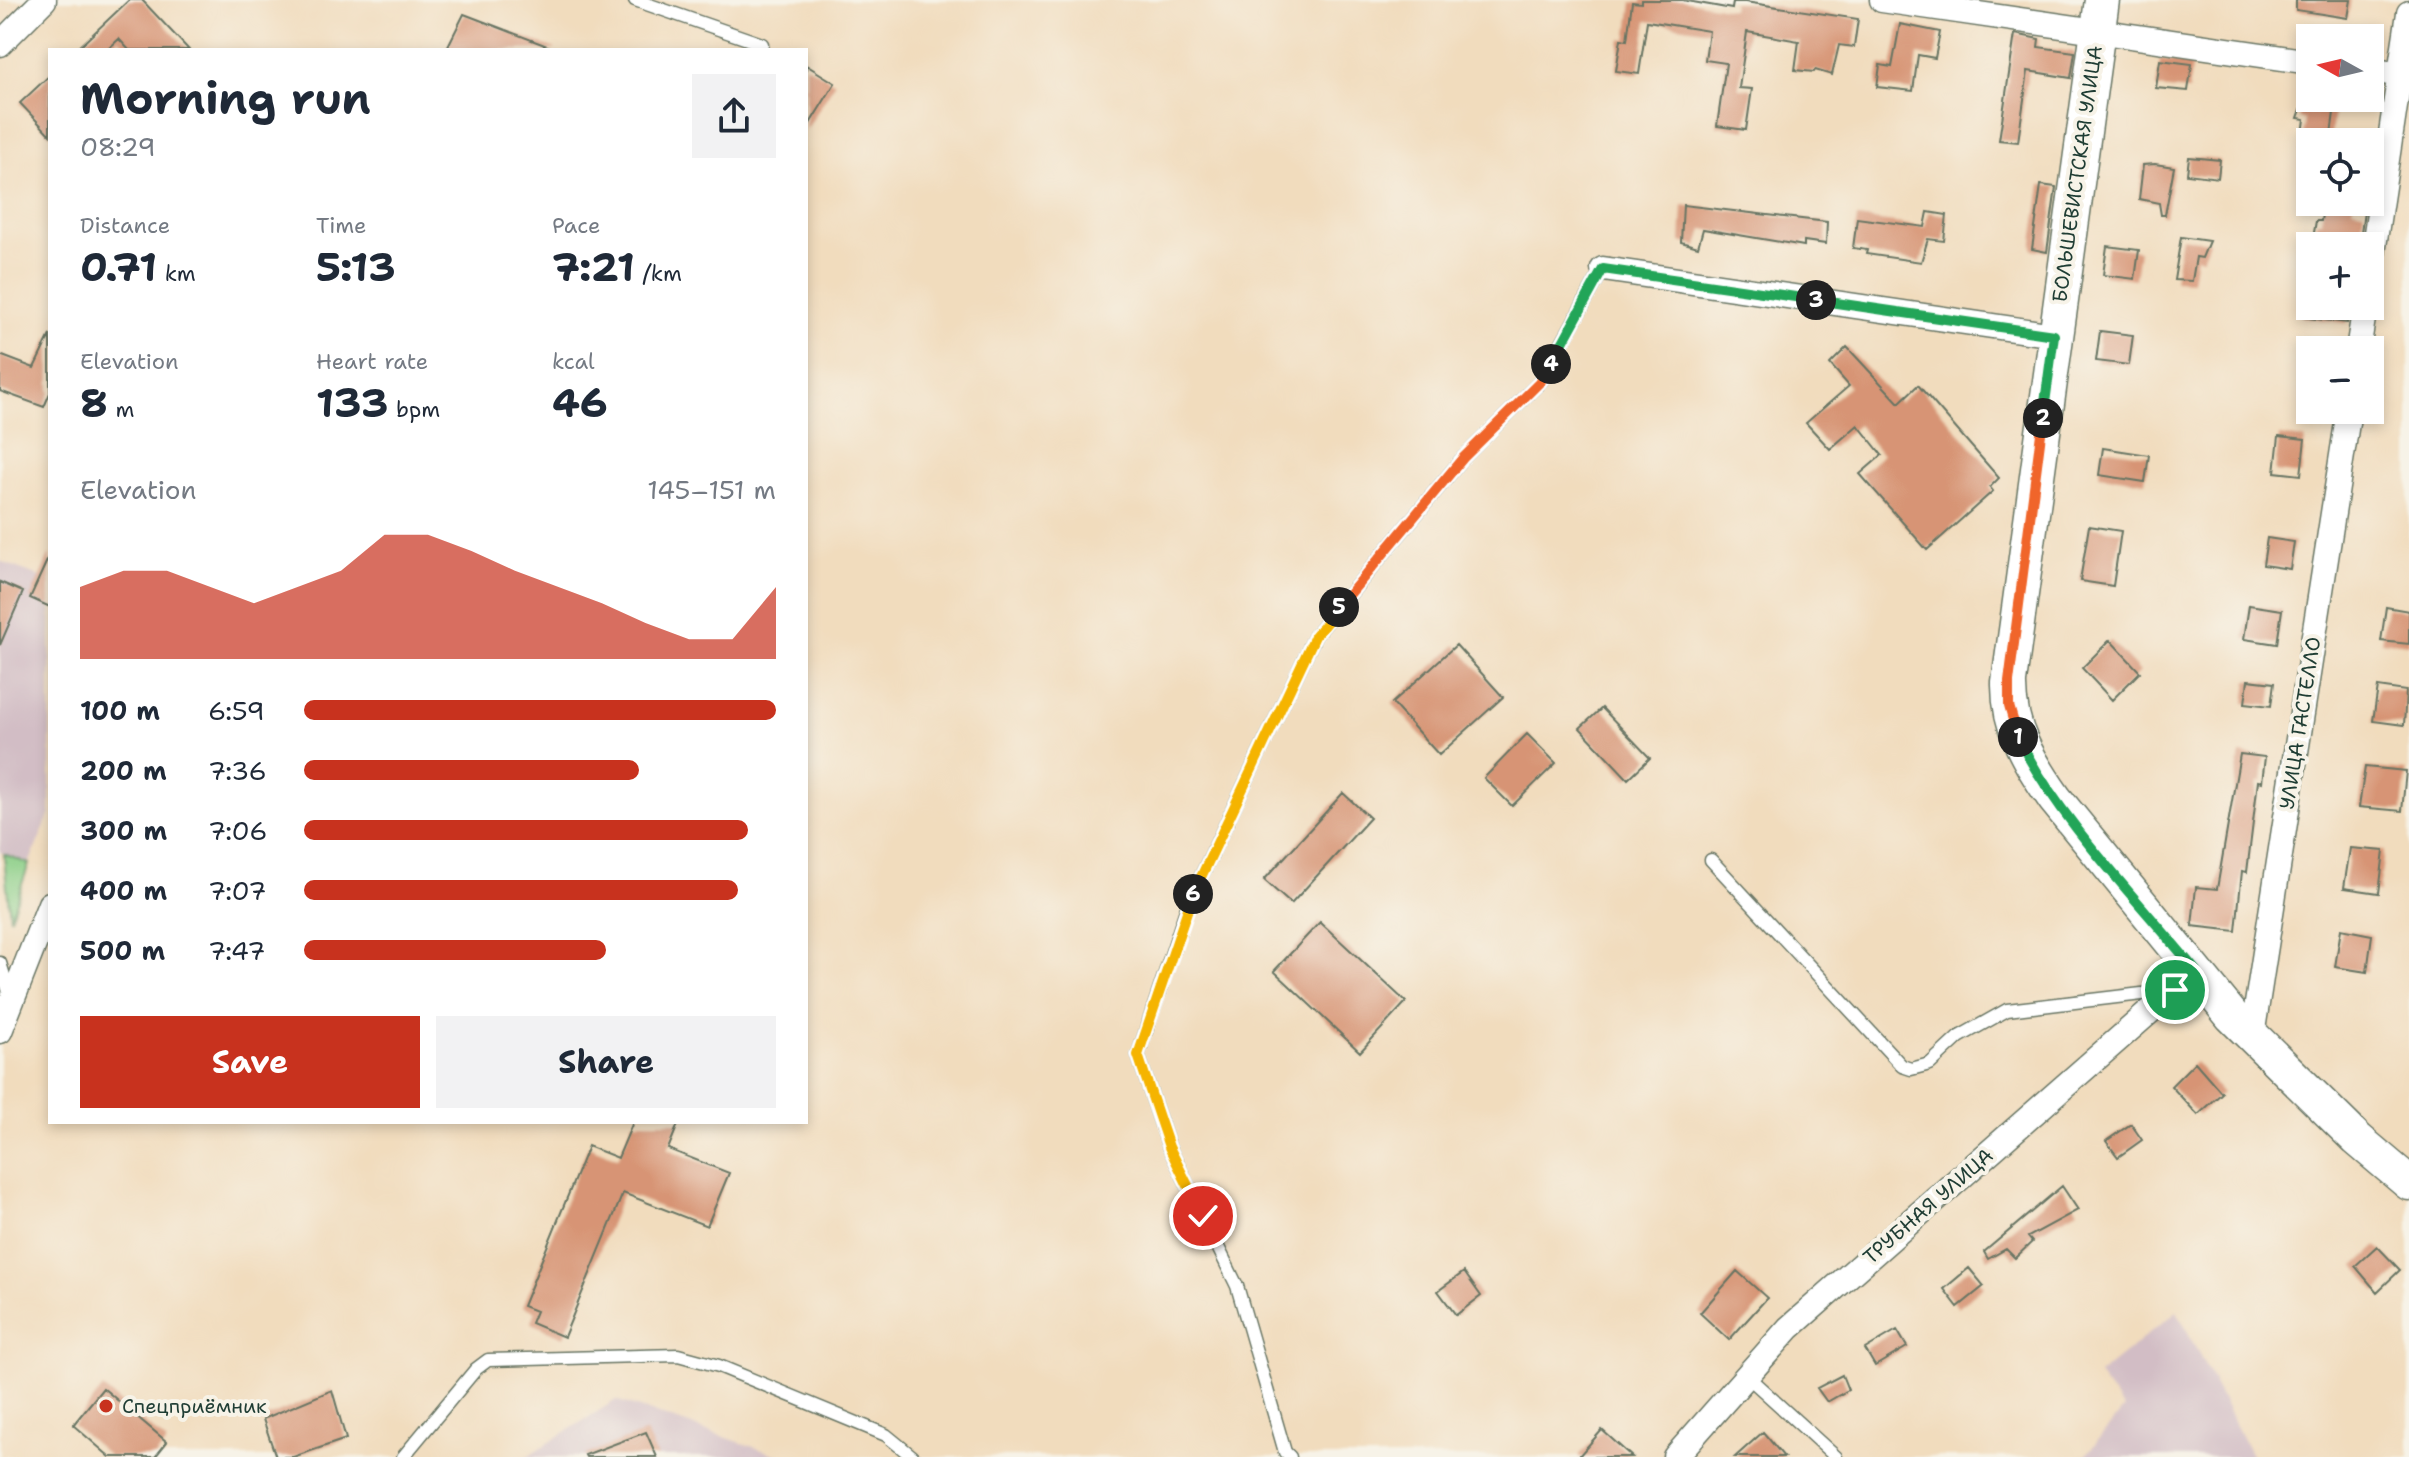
<!DOCTYPE html>
<meta charset="utf-8">
<style>
:root{--surface:#fff;--page:#f2f2f3;--text:#1f2937;--muted:#747a83;--accent:#c8321e}
body{margin:0;font-family:"Shantell Sans",sans-serif;background:var(--page);color:var(--text);height:100vh;display:flex;flex-direction:column;font-size:30px;white-space:nowrap}
*{box-sizing:border-box;margin:0}
p{font-size:26px;color:var(--muted)}
.icon{flex:none;width:44px;height:44px;fill:none;stroke:currentColor;stroke-width:2;stroke-linecap:round;stroke-linejoin:round}
.map{position:relative;flex:1;overflow:hidden}
.sheet{position:absolute;left:48px;top:48px;width:760px;height:1076px;display:flex;flex-direction:column;background:var(--surface);border-radius:0px;box-shadow:0 4px 12px #0003}
.sheet>*{flex:none}
.needle{width:52px;rotate:278deg}
.buttons{position:absolute;left:2296px;top:24px;display:grid;gap:16px}
.buttons a{display:grid;place-items:center;width:88px;height:88px;border-radius:0px;background:var(--surface);box-shadow:0 4px 12px #0003;font-size:40px}
.pin{position:absolute;display:grid;place-items:center;width:68px;height:68px;color:#fff;margin:-34px;border:4px solid #fff;border-radius:50%;box-shadow:0 2px 8px #0007}
.km{position:absolute;width:40px;height:40px;margin:-20px;border-radius:50%;background:#222;color:#fff;font-size:22px;line-height:40px;text-align:center}
.round{display:grid;place-items:center;flex:none;width:84px;height:84px;border-radius:0px;background:var(--page)}
.overview{display:flex;align-items:center;justify-content:space-between;height:136px;padding:0 32px}
h1{font-size:44px;font-weight:700;line-height:60px}
.metrics{display:grid;grid-template-columns:repeat(3,1fr);gap:12px;height:136px;padding:8px 32px}
.metrics div{display:grid;align-content:center}
.metrics b{font-size:40px;font-weight:700}
.metrics small{font-size:22px;font-weight:400}
.metrics p{font-size:22px}
.chart{height:224px;padding:16px 32px}
.chart p{display:flex;justify-content:space-between}
.chart svg{width:100%;height:144px;margin-top:8px;fill:var(--accent);opacity:.7}
.action{display:flex;gap:16px;margin-top:auto;padding:16px 32px}
.action a{flex:1;height:92px;border-radius:0px;background:var(--accent);color:#fff;font-size:32px;font-weight:700;line-height:92px;text-align:center}
.action a+a{background:var(--page);color:var(--text)}
ul{padding:0 32px;list-style:none;font-size:26px}
li{display:grid;grid-template-columns:128px 96px 1fr;align-items:center;height:60px}
li i{height:20px;border-radius:10px;background:var(--accent)}
.map>svg:first-child{display:block}
.industrial{fill:#d2bdc5}
.green{fill:#8ccf88;stroke:#56865e;stroke-width:2}
.building{fill:#d79475}
.lines{fill:none;stroke-linecap:round;stroke-linejoin:round}
.lane-casing{stroke:#687564;stroke-width:15}
.street-casing{stroke:#687564;stroke-width:27}
.secondary-casing{stroke:#687564;stroke-width:37}
.lane{stroke:#fff;stroke-width:12}
.street{stroke:#fff;stroke-width:24}
.secondary{stroke:#fff;stroke-width:34}
.split-1-casing{stroke:#fff;stroke-width:16}
.split-2-casing{stroke:#fff;stroke-width:16}
.split-3-casing{stroke:#fff;stroke-width:16}
.split-4-casing{stroke:#fff;stroke-width:16}
.split-5-casing{stroke:#fff;stroke-width:16}
.split-6-casing{stroke:#fff;stroke-width:16}
.split-7-casing{stroke:#fff;stroke-width:16}
.split-1{stroke:#22a559;stroke-width:10}
.split-2{stroke:#f0652b;stroke-width:10}
.split-3{stroke:#22a559;stroke-width:10}
.split-4{stroke:#22a559;stroke-width:10}
.split-5{stroke:#f0652b;stroke-width:10}
.split-6{stroke:#f5b400;stroke-width:10}
.split-7{stroke:#f5b400;stroke-width:10}
.poi-dot{fill:#c8321e;stroke:#f7f3e8;stroke-width:3}
.labels{text-anchor:middle;stroke-width:8;stroke-linejoin:round;paint-order:stroke}
.street-label{font-size:20px;fill:#1f3d34;stroke:#f7f3e8}
.poi-label{font-size:20px;fill:#1f3d34;stroke:#f7f3e8;text-anchor:start}
</style>
<div class="map">
<svg width="2409" height="1457" viewBox="0 0 2409 1457">
<rect width="100%" height="100%" fill="#f7f3e8"/>
<filter id="ink" filterUnits="userSpaceOnUse"><feTurbulence type="fractalNoise" baseFrequency=".0125" numOctaves="2"/><feDisplacementMap in="SourceGraphic" scale="16" xChannelSelector="R" yChannelSelector="G"/><feConvolveMatrix kernelMatrix="1 2 1 2 8 2 1 2 1" color-interpolation-filters="sRGB"/></filter>
<filter id="wash" filterUnits="userSpaceOnUse"><feTurbulence type="fractalNoise" baseFrequency=".006" numOctaves="4" result="noise"/><feDisplacementMap in="SourceGraphic" scale="32" xChannelSelector="R" yChannelSelector="G"/><feGaussianBlur stdDeviation="1.8" result="paint"/><feColorMatrix in="noise" values="0 0 0 0 0 0 0 0 0 0 0 0 0 0 0 0 0 1.4 0 .05"/><feComposite in="paint" operator="in"/></filter>
<g filter="url(#wash)">
<rect width="100%" height="100%" fill="#f1dcbd"/>
<path class="industrial" d="M0 561 50 581V813L29 864 0 852Z
M2177 1311 2252 1457H2084L2124 1409 2098 1375Z
M616 1400 783 1457H526Z"/>
<path class="green" d="M4 854 29 864 10 918 4 857Z"/>
<g id="blocks">
<path class="building" d="M129 0H142L189 50H129L119 39 107 50H76Z
M1641 0H1682L1732 9 1733 2H1745L1858 19 1854 47 1839 45 1832 75 1815 70 1814 72 1795 70 1799 41 1747 32 1739 88 1752 89 1746 130 1717 126 1726 63 1705 60 1709 31 1647 21 1639 74 1616 71 1621 39 1627 40 1632 2 1641 3Z
M2296 0H2351L2348 18 2296 10Z
M464 14 555 49 554 50H446Z
M1900 24 1940 32 1935 58 1918 55 1913 91 1877 87 1880 65 1892 67Z
M2015 34 2039 39 2038 47 2075 52 2071 78 2028 71 2018 142 1999 140Z
M2160 60 2192 64 2188 91 2156 88Z
M806 65 835 83 806 130Z
M50 75V135L20 103Z
M2305 98H2336L2330 142H2302L2305 119 2298 118Z
M2189 157 2220 160 2218 178 2187 174Z
M2155 164 2174 167 2165 215H2161L2159 203 2139 199 2143 165Z
M2041 185 2056 187 2047 252 2032 249Z
M2324 202H2354L2352 209 2364 211 2359 246 2313 238 2316 221H2321Z
M1683 205 1827 222 1826 244 1804 241V246L1703 229 1698 247 1681 242Z
M1928 212 1947 215 1944 241 1928 239 1921 262 1866 254 1867 250 1853 248 1857 218 1925 227Z
M2181 237 2209 241 2202 258 2196 257 2192 281 2174 280Z
M2107 246 2139 250 2135 279 2103 275Z
M2302 306H2350L2347 323 2302 317Z
M2100 331 2133 335 2129 365 2096 361Z
M50 335V393L44 407 0 391V355L34 368Z
M1847 347 1899 403 1918 385 1999 478 1990 487 1993 491 1927 550 1860 474 1882 455 1858 425 1830 449 1806 423 1849 386 1830 364Z
M2279 436 2305 439 2301 475 2275 472Z
M2103 448 2149 455 2145 482 2099 475Z
M2089 526 2121 531 2113 586 2080 581Z
M2267 538 2294 542 2290 569 2263 565Z
M50 554V607L30 598Z
M0 582 23 592 0 645Z
M2249 605 2282 610 2277 644 2244 639Z
M2386 607 2409 611V644L2381 641Z
M2110 640 2140 672 2112 700 2082 668Z
M1456 645 1503 697 1439 755 1392 703Z
M2248 680 2274 683 2271 706 2245 703Z
M2378 687 2406 691 2404 725 2373 721Z
M1602 708 1650 758 1628 779 1580 728Z
M1527 734 1556 763 1512 806 1484 778Z
M2240 754 2265 757 2262 782 2258 781 2247 872 2242 871 2236 931 2192 926 2196 887 2217 889Z
M2365 767 2406 771 2402 811 2359 807Z
M1343 793 1370 818 1291 904 1264 880Z
M2350 848 2384 851 2379 893 2344 888Z
M1320 922 1406 1002 1360 1052 1274 971Z
M2341 929 2372 935 2367 972 2335 967Z
M2195 1062 2222 1093 2198 1115 2171 1086Z
M633 1122H679L668 1149 729 1173 707 1226 623 1193 564 1337 531 1323 536 1311 523 1306 588 1146 618 1158Z
M2131 1124 2142 1140 2118 1157 2106 1141Z
M2062 1186 2078 1210 2028 1237 2032 1242 2015 1258 2006 1249 1988 1259 1984 1252Z
M2377 1246 2400 1270 2377 1292 2355 1266Z
M1969 1268 1984 1286 1958 1307 1944 1289Z
M1737 1271 1767 1298 1729 1340 1700 1313Z
M1464 1272 1481 1296 1456 1315 1438 1291Z
M1897 1330 1907 1347 1875 1366 1865 1349Z
M1842 1375 1848 1390 1827 1402 1817 1388Z
M103 1388 167 1442 155 1457H110L73 1425Z
M332 1390 346 1439 293 1457H276L263 1419Z
M1602 1430 1632 1457H1578Z
M646 1432 657 1457H586L585 1455Z
M1763 1432 1784 1457H1735Z"/>
</g>
</g>
<g filter="url(#ink)">
<use href="#blocks" fill-opacity="0" stroke="#687564" stroke-width="2"/>
<g class="lines">
<g class="lane-casing">
<path id="lane" d="M635 0 762 44
M1711 860 1902 1066 1911 1069 1930 1064 1959 1037 2007 1010 2167 991
M0 963 11 998
M1747 1376 1836 1457
M403 1457 476 1369 488 1360 678 1355 719 1366 886 1435 913 1457
M1290 1457 1285 1452 1237 1286 1169 1147 1138 1055 1188 904 1315 636 1463 458 1541 381 1603 269"/>
</g>
<g class="street-casing">
<path id="street" d="M1882 0 2310 62
M0 44 44 0
M2370 70 2401 75
M1603 269 2054 335
M2370 273 2409 13
M2358 350 2365 306
M0 1031 50 904
M2252 1036 2349 410
M1675 1457 1789 1328 2196 971"/>
</g>
<g class="secondary-casing">
<path id="secondary" d="M2102 0 2009 682C2008 728 2029 762 2055 799L2232 1016 2357 1139 2409 1183"/>
</g>
<use href="#lane" class="lane"/>
<use href="#street" class="street"/>
<use href="#secondary" class="secondary"/>
</g>
</g>
<g class="lines" filter="url(#ink)">
<g class="split-1-casing">
<path id="split-1" d="M2018 737C2056 817 2139 901 2196 971L2175 990"/>
</g>
<g class="split-2-casing">
<path id="split-2" d="M2018 737 2009 706V682L2043 418"/>
</g>
<g class="split-3-casing">
<path id="split-3" d="M1816 300 2054 335 2043 418"/>
</g>
<g class="split-4-casing">
<path id="split-4" d="M1551 364 1603 269 1816 300"/>
</g>
<g class="split-5-casing">
<path id="split-5" d="M1339 607 1463 458 1541 381 1551 364"/>
</g>
<g class="split-6-casing">
<path id="split-6" d="M1193 894 1315 636 1339 607"/>
</g>
<g class="split-7-casing">
<path id="split-7" d="M1193 894 1138 1055 1169 1147 1203 1216"/>
</g>
<use href="#split-1" class="split-1"/>
<use href="#split-2" class="split-2"/>
<use href="#split-3" class="split-3"/>
<use href="#split-4" class="split-4"/>
<use href="#split-5" class="split-5"/>
<use href="#split-6" class="split-6"/>
<use href="#split-7" class="split-7"/>
</g>
<circle class="poi-dot" cx="106" cy="1406" r="8"/>
<g class="labels">
<g class="street-label">
<text transform="translate(2077 174) rotate(-82)" y="7">БОЛЬШЕВИСТСКАЯ УЛИЦА</text>
<text transform="translate(2300 723) rotate(-81)" y="7">УЛИЦА ГАСТЕЛЛО</text>
<text transform="translate(1928 1206) rotate(-41)" y="7">ТРУБНАЯ УЛИЦА</text>
</g>
<g class="poi-label">
<text x="122" y="1413">Спецприёмник</text>
</g>
</g>
</svg>
<div class="buttons">
<a><svg class="needle" viewBox="-14 -14 28 28"><path d="M0-13l5 13h-10z" fill="#e53935"/><path d="M0 13l5-13h-10z" fill="#747a83"/></svg></a>
<a><svg class="icon" aria-label="locate" viewBox="0 0 24 24"><circle cx="12" cy="12" r="6"/><path d="M12 2v4M12 18v4M2 12h4M18 12h4"/></svg></a>
<a>+</a>
<a>−</a>
</div>
<div class="pin" style="left:2175px;top:990px;background:#1e9e55"><svg class="icon" aria-label="arrive" viewBox="0 0 24 24"><path d="M6 21V4h12l-3 4 3 4H6"/></svg></div>
<div class="pin" style="left:1203px;top:1216px;background:#d93025"><svg class="icon" aria-label="check" viewBox="0 0 24 24"><path d="M5 12l5 5 9-10"/></svg></div>
<b class="km" style="left:2018px;top:737px">1</b>
<b class="km" style="left:2043px;top:418px">2</b>
<b class="km" style="left:1816px;top:300px">3</b>
<b class="km" style="left:1551px;top:364px">4</b>
<b class="km" style="left:1339px;top:607px">5</b>
<b class="km" style="left:1193px;top:894px">6</b>
<section class="sheet">
<div class="overview"><div><h1>Morning run</h1><p>08:29</p></div><a class="round"><svg class="icon" aria-label="share" viewBox="0 0 24 24"><path d="M12 15V3M7 8l5-5 5 5M5 13v7h14v-7"/></svg></a></div>
<div class="metrics">
<div><p>Distance</p><b>0.71<small> km</small></b></div>
<div><p>Time</p><b>5:13</b></div>
<div><p>Pace</p><b>7:21<small> /km</small></b></div>
</div>
<div class="metrics">
<div><p>Elevation</p><b>8<small> m</small></b></div>
<div><p>Heart rate</p><b>133<small> bpm</small></b></div>
<div><p>kcal</p><b>46</b></div>
</div>
<div class="chart"><p><span>Elevation</span>145–151 m</p>
<svg viewBox="0 0 160 44" preserveAspectRatio="none"><path d="M0 44V22L10 17L20 17L30 22L40 27L50 22L60 17L70 6L80 6L90 11L100 17L110 22L120 27L130 33L140 38L150 38L160 22V44z"/></svg>
</div>
<ul>
<li><b>100 m</b>6:59<i style="width:100%"></i></li>
<li><b>200 m</b>7:36<i style="width:71%"></i></li>
<li><b>300 m</b>7:06<i style="width:94%"></i></li>
<li><b>400 m</b>7:07<i style="width:92%"></i></li>
<li><b>500 m</b>7:47<i style="width:64%"></i></li>
</ul>
<div class="action"><a>Save</a><a>Share</a></div>
</section>
</div>
